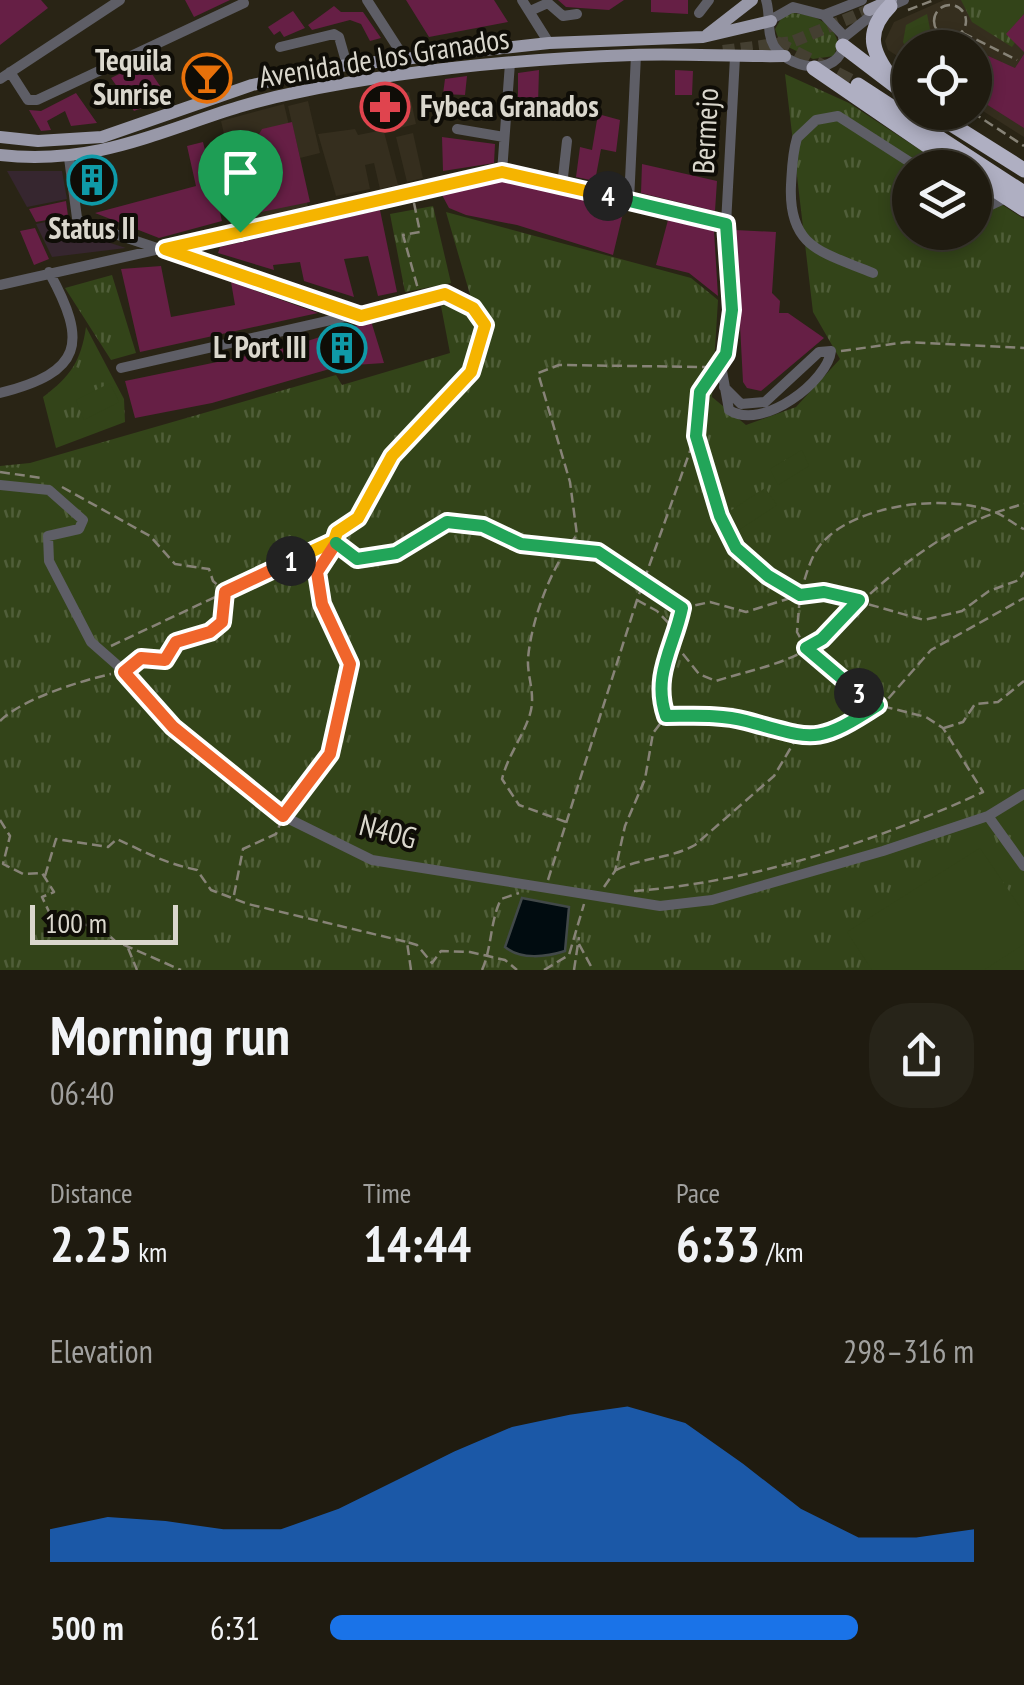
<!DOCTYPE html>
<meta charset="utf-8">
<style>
:root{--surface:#1f1b10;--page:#272419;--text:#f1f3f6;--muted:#a1a19f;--line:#3c3930;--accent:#1a73e8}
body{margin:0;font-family:"PT Sans Narrow",sans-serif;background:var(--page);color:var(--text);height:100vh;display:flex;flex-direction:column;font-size:38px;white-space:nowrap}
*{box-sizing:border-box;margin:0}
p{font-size:32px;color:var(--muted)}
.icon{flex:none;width:55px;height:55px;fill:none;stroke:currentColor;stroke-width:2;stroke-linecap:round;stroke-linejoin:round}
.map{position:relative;height:970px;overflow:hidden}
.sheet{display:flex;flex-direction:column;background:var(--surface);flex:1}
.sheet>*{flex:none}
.buttons{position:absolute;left:892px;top:30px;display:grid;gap:20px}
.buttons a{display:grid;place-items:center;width:100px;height:100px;border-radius:50%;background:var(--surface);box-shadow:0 5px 15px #0003,0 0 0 2px var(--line);font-size:50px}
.scale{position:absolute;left:30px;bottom:25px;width:148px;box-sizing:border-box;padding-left:10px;border:5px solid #dad7cd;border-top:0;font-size:28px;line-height:35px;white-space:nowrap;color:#dad7cd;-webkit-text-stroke:8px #0f0d07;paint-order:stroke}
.pin{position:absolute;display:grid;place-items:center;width:85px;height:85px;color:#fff;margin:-102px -42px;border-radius:50% 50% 50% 0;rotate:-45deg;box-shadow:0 0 10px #0007}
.pin .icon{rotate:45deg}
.km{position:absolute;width:50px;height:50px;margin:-25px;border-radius:50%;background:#222;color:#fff;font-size:28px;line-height:50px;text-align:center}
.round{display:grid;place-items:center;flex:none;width:105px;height:105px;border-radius:40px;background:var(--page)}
.headline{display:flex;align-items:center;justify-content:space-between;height:170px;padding:0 50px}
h1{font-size:55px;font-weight:600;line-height:75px}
.figures{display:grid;grid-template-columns:repeat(3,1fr);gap:15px;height:170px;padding:10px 50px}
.figures div{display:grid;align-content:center}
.figures b{font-size:50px;font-weight:600}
.figures small{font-size:28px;font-weight:400}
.figures p{font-size:28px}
.chart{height:280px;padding:20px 50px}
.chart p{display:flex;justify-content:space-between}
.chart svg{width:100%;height:180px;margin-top:10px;fill:var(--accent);opacity:.7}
ul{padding:0 50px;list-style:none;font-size:32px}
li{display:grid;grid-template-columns:160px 120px 1fr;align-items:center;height:75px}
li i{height:25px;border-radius:12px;background:var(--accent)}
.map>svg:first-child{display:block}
.commercial{fill:#352e1e}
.education{fill:#36262f}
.grass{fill:url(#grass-tufts)}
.pitch{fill:#334419}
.water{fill:#010c10;stroke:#424949;stroke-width:2.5}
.building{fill:#661f45}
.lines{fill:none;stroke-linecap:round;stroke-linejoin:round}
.major-tunnel{stroke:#443f31;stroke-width:12;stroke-dasharray:12 6;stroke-linecap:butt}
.highway-tunnel{stroke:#443f31;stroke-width:15;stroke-dasharray:15 8;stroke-linecap:butt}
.path{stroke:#878377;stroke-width:2.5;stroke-dasharray:10 5;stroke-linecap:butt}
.minor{stroke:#5e5e66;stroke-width:10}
.major{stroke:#9898a8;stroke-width:12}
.highway{stroke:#afafc2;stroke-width:15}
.split-1-casing{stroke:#fff;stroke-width:20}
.split-2-casing{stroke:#fff;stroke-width:20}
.split-3-casing{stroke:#fff;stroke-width:20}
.split-4-casing{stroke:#fff;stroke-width:20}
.split-5-casing{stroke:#fff;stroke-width:20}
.split-1{stroke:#f5b400;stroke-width:12}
.split-2{stroke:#f0652b;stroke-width:12}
.split-3{stroke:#22a559;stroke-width:12}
.split-4{stroke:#22a559;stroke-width:12}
.split-5{stroke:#f5b400;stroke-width:12}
.labels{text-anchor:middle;stroke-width:8;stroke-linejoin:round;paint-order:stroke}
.street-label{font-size:30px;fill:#dad7cd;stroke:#0f0d07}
.poi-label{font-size:30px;font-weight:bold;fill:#dad7cd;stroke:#0f0d07;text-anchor:end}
</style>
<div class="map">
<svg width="1024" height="970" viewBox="0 0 1024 970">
<defs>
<pattern id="grass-tufts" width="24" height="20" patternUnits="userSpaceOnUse" patternTransform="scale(2.5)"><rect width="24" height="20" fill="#334419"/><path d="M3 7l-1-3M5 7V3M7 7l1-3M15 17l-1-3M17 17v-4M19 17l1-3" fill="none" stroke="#505e39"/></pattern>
</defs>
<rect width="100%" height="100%" fill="#292415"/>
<path class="commercial" d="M944 0H1024V137L975 106V48H910V64L888 50 885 41 894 22Z
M409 92 416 124 384 132 398 185 380 189 374 163 365 165 370 189 336 196 318 134 355 129 358 135 383 130 376 99Z
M308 101 320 153 300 158 288 106Z
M284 104 309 211 245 224 221 121Z
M413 133 423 178 407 182 396 137Z"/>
<path class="education" d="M7 171H62L67 199 27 207Z
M69 217 73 231 126 248 52 257 36 224Z"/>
<path class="grass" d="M961 0H1024V14L1007 34 1016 41 1012 47 972 22Z
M791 13C812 14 833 21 838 43L834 56 813 59 780 43 775 29 782 17Z
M927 14 931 34 952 47 910 48V56L903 42 906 25Z
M785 74 849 103 946 167 910 168V232H975V187L1024 219V970H0V466L30 463 336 375 342 385 450 353 441 306 471 298 446 212 691 278 718 300 712 397 746 425 796 407 840 359 813 312Z
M433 206 451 283 405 292 390 214Z
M112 275 136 353 111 360 65 288Z
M86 327 124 399 125 422 56 448 43 397C71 376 81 361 86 327Z"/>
<path class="pitch" d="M110 383 119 402 84 420 76 400Z
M802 450 809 466 778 485 770 469Z
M765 488 777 505 736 532 727 513Z
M980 848 1024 913V944L984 970H872L847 932Z"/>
<path class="water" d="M522 898 569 907 565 951C546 957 521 960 505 947Z"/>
<path class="building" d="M0 0H41L48 8 0 45Z
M185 0H230L194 17Z
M406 0H494L508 22 429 37Z
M558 0H624L609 10 566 7Z
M651 0H688V14L651 12Z
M334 6 341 12H363L381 38 370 41 361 24 350 20 312 30 308 25Z
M293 11 305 28 284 37 280 31 274 35 268 27Z
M1024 14V52L1006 34Z
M975 50 1015 68 1024 54V128L975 97Z
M144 62 168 98 134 111 111 78Z
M539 70 538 104 518 103V73Z
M675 70 693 71 692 95H675Z
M467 76 465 95 443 94 445 79Z
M76 93 97 123 71 126 65 111 47 121 51 130 41 131 29 110 41 111Z
M598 114 620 120 616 152 601 149 595 181 576 177 580 147 592 150Z
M292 122 310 202 247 215 236 169 264 163 258 136 262 129Z
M442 137 495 144 494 163 443 171Z
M203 142 222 221 159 238 95 213 196 186 187 146Z
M101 162 108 193 84 199 79 167Z
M642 164 717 181 715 211 641 193Z
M502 181 624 209 613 255 517 225 466 215 449 208 442 195Z
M66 201 68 216 36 222 29 209Z
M380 210 397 292 378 296 368 256 344 259 354 297 304 281 300 262 273 265 274 270 218 253 220 247Z
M668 220 714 231 718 296 689 273 656 265Z
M35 228 49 259 34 265 20 231Z
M735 230 776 232 772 293 780 301 779 313H788L824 338 761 391 747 388 743 382Z
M161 266 171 317 235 305 231 282 318 313 140 352 121 269Z
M371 321 384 363 340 366 212 403 135 418 125 381 285 348Z"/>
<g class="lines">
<path class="major-tunnel" d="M723 51 792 42 869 10"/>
<path class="highway-tunnel" d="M775 43 858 85"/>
<path class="path" d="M934 21a16 16 0 1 1 32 0a16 16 0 1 1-32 0Z
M908 10 934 0
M963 33 1017 60
M897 64 910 73
M972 112 1024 146
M414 203 420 232 403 235 418 289
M841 351 907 342 1024 348
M0 472 42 478
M62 487 150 536 175 564 209 569 213 581 225 592 223 622 210 632 175 642 165 659 141 658 132 665
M800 594C806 577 809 559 821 544 856 503 949 493 997 513 1006 517 1015 525 1024 529
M637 600 657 611 677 632 679 649 699 674 716 681C749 670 796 663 822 638 884 581 937 526 1024 504
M111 646 334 541 357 559 397 553 447 522 483 526 521 544 598 552 683 608 710 602 746 612 800 595 825 592 924 620 962 611 989 591 1019 580 1024 572
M665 714C652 675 674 646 683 608
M0 721C22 699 80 681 111 674
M944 728 963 722 975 704 998 702 1024 681
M289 809 330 754 350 664 322 603 317 572 337 532 359 519 366 507 391 456 471 372 485 325 473 308 456 297
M0 820 10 836 3 864 23 874 42 873 54 892 42 897 51 916 102 929 115 941 181 970
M566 822 519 805 502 779C508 755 523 737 530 714 536 694 527 677 528 659 531 620 552 564 577 535L570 482 538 373 559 365 706 367 712 363
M616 870C643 857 670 859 695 845L774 776 796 739
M45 876 56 839 108 847 117 839C147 853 164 863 197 870L211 890 248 904 407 942
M548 880 637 600 695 437
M604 887 615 871 625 826 645 779 653 733 666 716 744 720 797 737 824 736 887 700 931 650 1024 598
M634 891C754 882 874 842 983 792L943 728 926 717 878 705 810 656 797 632 800 595C778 582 753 570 738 550 726 534 698 453 696 434 694 413 700 392 711 376
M234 895 243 849 276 834 280 824
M579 944 593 970
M128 948 137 970
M411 970 407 942 417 945 432 963 441 951 470 952 505 960 517 970
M482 970C492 948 490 921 501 899L519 893
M544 970 569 955 584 904
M574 970 579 937"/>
<path class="minor" d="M367 0 405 59
M522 0 549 43
M766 0C771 15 766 33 774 46 792 73 849 77 843 35L824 15 793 7 772 19
M530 11 548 3 563 16 577 14
M699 13 709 0
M824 15 862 0
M843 38 873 14 904 0
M280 47 334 34 339 37 347 65
M735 57 726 224 732 311 722 371 729 410C763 432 828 380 831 351
M10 72 28 100H37L244 3
M0 79 120 0
M457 129 504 137
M69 158 77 218 82 223 361 316
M502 172 510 63
M562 186 567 141
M629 201 636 55
M975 204 991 205 1006 198
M873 273C822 252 788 248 791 185 792 169 792 155 797 138L816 120 838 116 919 168
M0 285 502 172 726 224
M121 368 445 294
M724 387 741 404 765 402 819 352 831 351
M0 393C83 372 88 343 49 272
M0 485 49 490 83 520 79 529 48 536 49 561 91 642 124 671 173 727 283 816 372 860 660 906 712 900 883 851 988 816 1024 794
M988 816 1024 866"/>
<path class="major" d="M869 10 891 0
M707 35 752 0
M0 137 38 141 102 137 252 85 340 66 549 43 703 37 771 21
M0 155C116 168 186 114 294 93 404 70 520 59 633 55 683 53 734 57 785 56"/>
<path class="highway" d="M890 6C859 37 877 58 898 88
M843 46 910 97
M814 68 960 168
M858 85 1024 193
M932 112 1024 170
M975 177 1024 209"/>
</g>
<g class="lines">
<g class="split-1-casing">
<path id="split-1" d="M240 232 165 249 361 316 445 294 473 308 485 325 471 372 392 456 358 518 337 532 334 541 291 561"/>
</g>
<g class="split-2-casing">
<path id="split-2" d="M291 561 225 592 222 622 210 632 176 642 165 660 141 658 124 672 173 727 283 816 330 754 350 664 322 604 317 572 336 543"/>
</g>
<g class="split-3-casing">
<path id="split-3" d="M336 543 357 559 396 553 447 522 483 526 521 544 598 552 682 608C674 647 652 675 666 716 691 716 721 714 746 721 814 739 815 746 878 705L859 693"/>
</g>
<g class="split-4-casing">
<path id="split-4" d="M608 196 726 224 732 310 726 354 700 392 696 436 720 516 736 548 768 576 800 595 824 592 859 600 822 639 806 648 859 693"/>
</g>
<g class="split-5-casing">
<path id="split-5" d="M240 232 502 172 608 196"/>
</g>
<use href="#split-1" class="split-1"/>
<use href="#split-2" class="split-2"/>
<use href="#split-3" class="split-3"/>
<use href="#split-4" class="split-4"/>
<use href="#split-5" class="split-5"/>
</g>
<defs>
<g id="bar-ring" transform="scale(2.5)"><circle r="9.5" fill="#0f0d07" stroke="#e8710a" stroke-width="1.5"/><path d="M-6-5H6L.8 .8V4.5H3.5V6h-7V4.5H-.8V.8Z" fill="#e8710a"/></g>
<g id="pharmacy-ring" transform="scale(2.5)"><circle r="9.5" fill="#0f0d07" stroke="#e0444e" stroke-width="1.5"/><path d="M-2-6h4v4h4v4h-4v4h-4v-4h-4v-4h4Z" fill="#e0444e"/></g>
<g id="building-ring" transform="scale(2.5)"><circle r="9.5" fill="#0f0d07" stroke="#0f9aa8" stroke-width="1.5"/><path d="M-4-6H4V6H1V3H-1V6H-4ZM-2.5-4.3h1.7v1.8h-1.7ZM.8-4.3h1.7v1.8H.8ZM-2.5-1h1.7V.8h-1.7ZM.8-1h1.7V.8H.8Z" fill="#0f9aa8"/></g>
</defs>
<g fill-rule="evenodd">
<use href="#bar-ring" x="207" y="78"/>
<use href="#pharmacy-ring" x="385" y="107"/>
<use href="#building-ring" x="92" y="180"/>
<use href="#building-ring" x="342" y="348"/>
</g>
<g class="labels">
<g class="street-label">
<text transform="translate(384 58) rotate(-9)" y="10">Avenida de los Granados</text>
<text transform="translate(706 131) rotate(-87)" y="10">Bermejo</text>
<text transform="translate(388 832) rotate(15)" y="10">N40G</text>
</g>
<g class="poi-label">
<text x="172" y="71">Tequila<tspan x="172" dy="34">Sunrise</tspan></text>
<text x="420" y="117" text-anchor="start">Fybeca Granados</text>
<text x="92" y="239" text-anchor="middle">Status II</text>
<text x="307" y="358">L´Port III</text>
</g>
</g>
</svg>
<div class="buttons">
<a><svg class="icon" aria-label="locate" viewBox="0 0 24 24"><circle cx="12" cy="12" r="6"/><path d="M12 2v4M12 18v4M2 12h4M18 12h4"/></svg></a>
<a><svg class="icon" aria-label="layers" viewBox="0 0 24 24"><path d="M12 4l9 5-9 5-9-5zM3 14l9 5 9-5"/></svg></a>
</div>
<div class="scale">100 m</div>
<div class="pin" style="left:240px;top:232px;background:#1e9e55"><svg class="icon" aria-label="arrive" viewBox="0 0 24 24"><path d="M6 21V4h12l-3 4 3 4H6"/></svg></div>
<b class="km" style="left:291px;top:561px">1</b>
<b class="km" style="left:859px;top:693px">3</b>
<b class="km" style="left:608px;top:196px">4</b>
</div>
<section class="sheet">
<div class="headline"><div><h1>Morning run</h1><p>06:40</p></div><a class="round"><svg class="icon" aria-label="share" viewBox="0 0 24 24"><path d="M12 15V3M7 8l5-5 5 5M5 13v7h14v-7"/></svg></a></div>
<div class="figures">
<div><p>Distance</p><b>2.25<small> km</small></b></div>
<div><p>Time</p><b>14:44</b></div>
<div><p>Pace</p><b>6:33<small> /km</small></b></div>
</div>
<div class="chart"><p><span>Elevation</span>298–316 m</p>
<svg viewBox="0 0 160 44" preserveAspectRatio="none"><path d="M0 44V36L10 33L20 34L30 36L40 36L50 31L60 24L70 17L80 11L90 8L100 6L110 10L120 20L130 31L140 38L150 38L160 36V44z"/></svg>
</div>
<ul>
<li><b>500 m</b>6:31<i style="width:82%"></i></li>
</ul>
</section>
